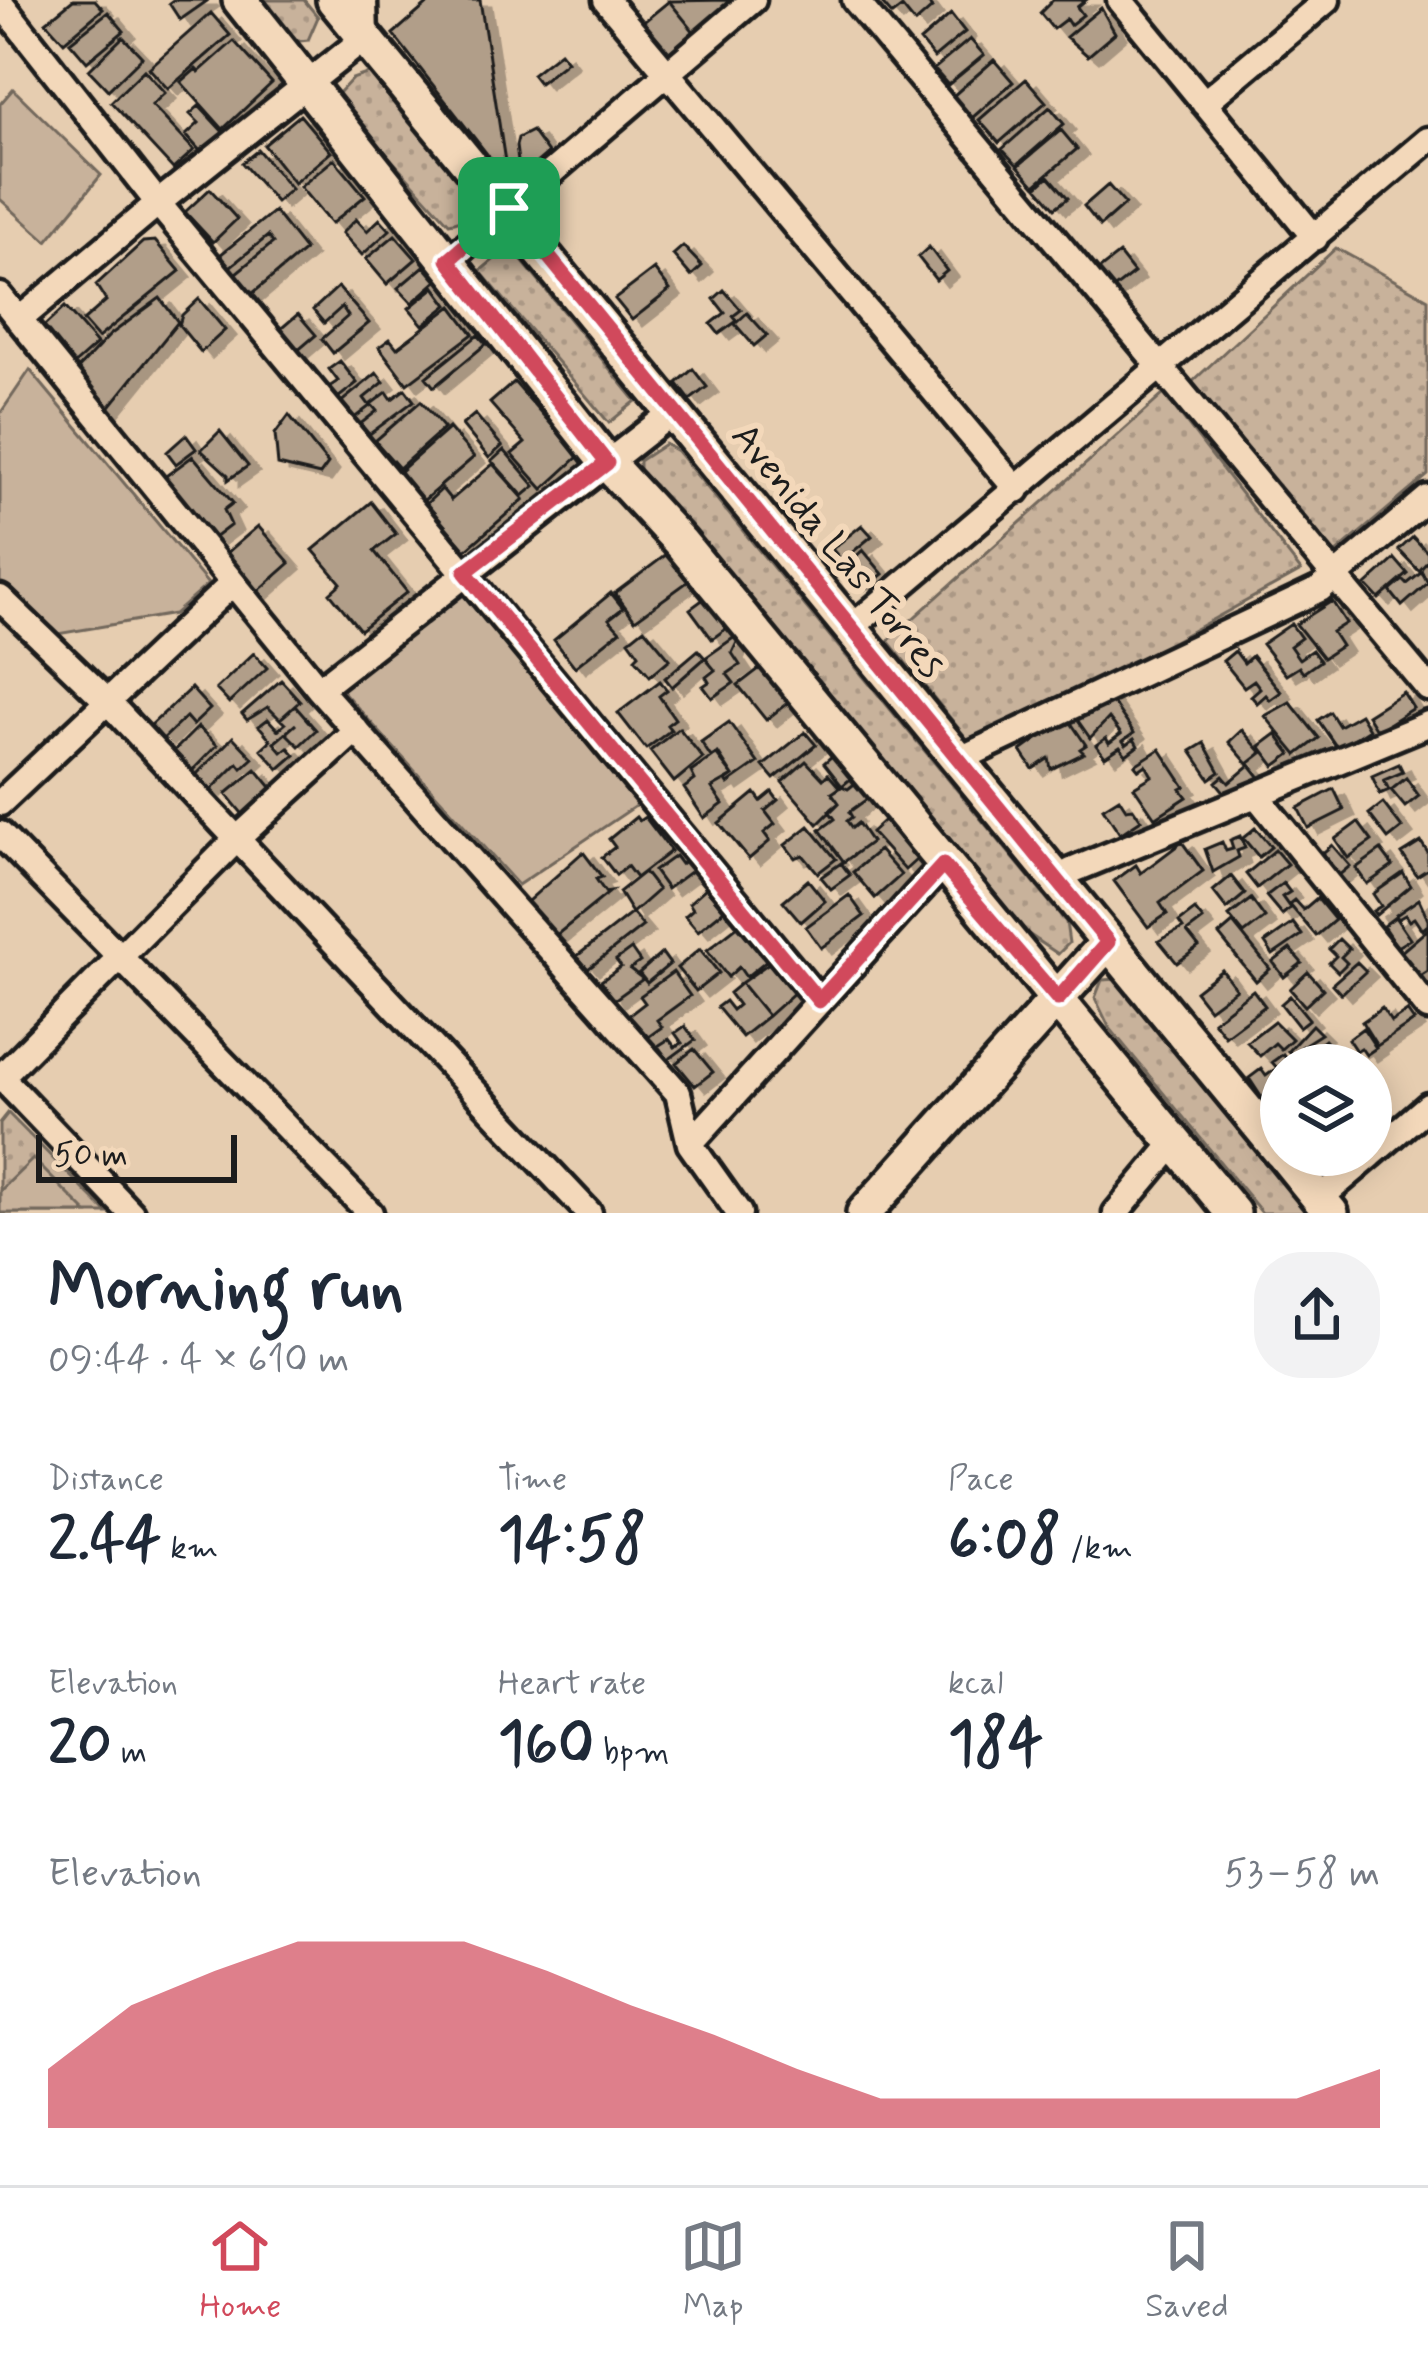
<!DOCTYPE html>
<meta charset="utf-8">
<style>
:root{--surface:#fff;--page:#f2f2f3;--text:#1f2937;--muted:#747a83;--line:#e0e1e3;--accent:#d1495b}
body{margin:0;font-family:Mynerve,sans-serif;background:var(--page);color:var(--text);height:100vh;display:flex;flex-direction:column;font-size:45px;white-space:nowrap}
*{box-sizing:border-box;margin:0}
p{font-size:39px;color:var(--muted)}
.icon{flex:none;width:66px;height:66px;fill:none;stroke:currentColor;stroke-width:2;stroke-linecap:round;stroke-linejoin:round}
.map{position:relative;height:1213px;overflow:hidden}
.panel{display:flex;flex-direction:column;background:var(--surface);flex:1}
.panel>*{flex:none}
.tools{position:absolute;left:1260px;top:1044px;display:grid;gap:24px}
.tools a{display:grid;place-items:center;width:132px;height:132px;border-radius:50%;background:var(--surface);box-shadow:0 6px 30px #0003;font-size:60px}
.scale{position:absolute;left:36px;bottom:30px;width:201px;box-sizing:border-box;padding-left:12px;border:6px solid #1c1c1c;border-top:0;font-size:33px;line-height:42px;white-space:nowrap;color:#1c1c1c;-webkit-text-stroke:9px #f3d8ba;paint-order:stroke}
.pin{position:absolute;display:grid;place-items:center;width:102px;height:102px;color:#fff;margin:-51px;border-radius:24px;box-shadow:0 6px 18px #0006}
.round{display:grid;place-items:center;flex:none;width:126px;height:126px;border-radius:48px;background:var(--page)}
.head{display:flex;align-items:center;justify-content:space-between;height:204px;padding:0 48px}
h1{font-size:66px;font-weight:800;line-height:90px}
.metrics{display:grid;grid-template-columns:repeat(3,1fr);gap:18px;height:204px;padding:12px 48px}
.metrics div{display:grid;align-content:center}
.metrics b{font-size:60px;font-weight:800}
.metrics small{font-size:33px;font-weight:400}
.metrics p{font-size:33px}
.chart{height:336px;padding:24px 48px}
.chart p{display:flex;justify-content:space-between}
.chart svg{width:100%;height:216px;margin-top:12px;fill:var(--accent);opacity:.7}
.menu{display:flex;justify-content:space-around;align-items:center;height:168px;border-top:3px solid var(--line);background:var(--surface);font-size:33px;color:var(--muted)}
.menu a{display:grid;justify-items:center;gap:6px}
.menu .on{color:var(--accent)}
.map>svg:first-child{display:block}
.grass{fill:url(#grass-dots);stroke:#72675c;stroke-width:3}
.garden{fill:#c8b29b;stroke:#72675c;stroke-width:3}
.building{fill:#b19e89;stroke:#1c1c1c;stroke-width:3;filter:url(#shadow)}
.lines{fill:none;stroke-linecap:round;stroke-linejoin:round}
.street-casing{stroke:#1c1c1c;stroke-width:33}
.secondary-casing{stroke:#1c1c1c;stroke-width:42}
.street{stroke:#f3d8ba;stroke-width:24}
.secondary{stroke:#f3d8ba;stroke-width:33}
.route-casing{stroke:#fff;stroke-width:24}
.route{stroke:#d1495b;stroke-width:15}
.labels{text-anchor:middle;stroke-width:12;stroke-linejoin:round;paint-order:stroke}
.street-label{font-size:39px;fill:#1c1c1c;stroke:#f3d8ba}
</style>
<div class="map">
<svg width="1428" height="1213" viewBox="0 0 1428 1213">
<defs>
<pattern id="grass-dots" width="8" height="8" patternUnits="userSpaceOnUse" patternTransform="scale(3)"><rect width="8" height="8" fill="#c8b29b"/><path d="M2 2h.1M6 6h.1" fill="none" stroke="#ab9885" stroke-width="1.8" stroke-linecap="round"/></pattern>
<filter id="shadow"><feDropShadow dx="11" dy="6" stdDeviation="0" flood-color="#0004"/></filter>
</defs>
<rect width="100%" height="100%" fill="#e6cdb0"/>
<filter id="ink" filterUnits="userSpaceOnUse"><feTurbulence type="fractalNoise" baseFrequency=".00833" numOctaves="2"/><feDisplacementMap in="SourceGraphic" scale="24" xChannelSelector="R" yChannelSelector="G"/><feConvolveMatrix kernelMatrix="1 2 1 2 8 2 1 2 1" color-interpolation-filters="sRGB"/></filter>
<g filter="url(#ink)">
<path class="grass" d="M256 0H304L318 17 308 40 291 42Z
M372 72 472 199C469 215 465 221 449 223L341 104 339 93 352 79Z
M510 246 636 401 609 423 480 271Z
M1336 248 1428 299V475L1335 554 1190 384Z
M1164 394 1301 571 976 750 888 641Z
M665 444 677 451 1066 922 1069 943 1058 954 1018 927 639 477V461Z
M1118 979 1309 1213H1262L1109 1027 1095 998 1102 980Z
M8 1113 107 1213H0V1123Z"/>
<path class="garden" d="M13 89 101 175 47 241 0 199V104Z
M30 370 208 584 174 614 46 636 0 588V414Z
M467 588 640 803 518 885 338 686Z
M33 1159 87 1213H0V1191Z"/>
<path class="building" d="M73 0H95L103 9 64 42 46 22Z
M173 0H206L207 1 180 20 169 3Z
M432 0H480L508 181 393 34Z
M729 0 731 3 695 33 669 1Z
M879 0H926L932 8 915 23 902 7 892 15Z
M1053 0H1086L1077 7 1083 15 1070 25 1066 19 1053 29 1040 13Z
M669 1 695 33 668 56 641 24Z
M1101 8 1115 33 1088 56 1066 37Z
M108 12 124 31 87 62 70 42Z
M211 13 230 35 168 89 149 68Z
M951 14 965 32 934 58 920 41Z
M123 37 142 57 108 90 89 70Z
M970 39 984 55 948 85 934 69Z
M234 41 272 83 223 129 181 82 196 69 199 72Z
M560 52 567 61 539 83 532 74Z
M994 60 1013 82 972 118 953 96Z
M144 70 165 93 152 105 194 150 173 169 111 102Z
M1026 79 1046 102 999 143 979 120Z
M199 106 224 133 202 153 186 135 199 123 190 114Z
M1050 107 1064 124 1017 165 1002 149Z
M300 115 331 152 294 183 264 145Z
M1061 130 1077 149 1035 185 1018 166Z
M532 131 548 153 520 177 516 146 518 138Z
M258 150 291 189 276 202 242 163Z
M334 159 365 196 331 224 300 187Z
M1049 176 1068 198 1055 208 1037 187Z
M1108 185 1125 204 1100 226 1084 206Z
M210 189 237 219 213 242 185 212Z
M274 211 305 250 247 298 231 277 273 243 268 236 225 271 215 259Z
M356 219 367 231 380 219 390 230 362 255 342 233Z
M395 235 416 259 387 284 366 259Z
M155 241 180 271 98 338 83 321 106 301 96 285 143 242Z
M683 246 702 266 691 276 673 255Z
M929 247 947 271 936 280 918 257Z
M1119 254 1134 273 1111 291 1096 272Z
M424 266 437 281 412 303 398 288Z
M654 269 670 290 632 320 615 299Z
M338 287 369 323 333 353 322 339 348 316 342 307 324 323 313 310Z
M435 287 448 305 423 325 409 308Z
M724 290 741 310 733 316 737 321 719 334 711 324 725 313 714 299Z
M160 298 178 322 107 410 74 373 110 335Z
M199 299 225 330 201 352 179 325 182 315Z
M452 306 473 334 407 384 379 347 390 339 397 348Z
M65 307 97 344 70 368 38 332Z
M747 313 767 335 754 346 735 324Z
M298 314 316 335 295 353 277 332Z
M478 335 486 344 434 387 426 377Z
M340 361 357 383 338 398 329 387 338 381 329 369Z
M693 369 707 387 690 400 677 383Z
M377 373 384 382 364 398 370 406 353 419 340 403Z
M514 382 579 456 543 489 512 454 525 443 490 403Z
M405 389 414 401 367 436 359 425 377 411 371 404 387 392 392 399Z
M421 401 444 428 399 468 375 441Z
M475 414 502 446 489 458 462 425Z
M289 415 328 464 320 475 278 465 275 434Z
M449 428 474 457 423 501 399 472Z
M220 431 248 466 228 480V475L201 450Z
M186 435 196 449 176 464 167 452Z
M504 450 535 486 523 496 492 461Z
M193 456 233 503 224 510 231 525 214 538 163 478Z
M493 464 524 499 466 550 426 504 442 489 451 500Z
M371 502 396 534 374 551 407 592 360 630 330 593 341 583 313 550Z
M862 525 872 536 842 561 832 549Z
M258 526 290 563 255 594 222 557Z
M1413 537 1428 553V561L1419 571 1399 550Z
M679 545 703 577 693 584 690 580 635 620 615 593Z
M863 550 883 574 865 589 852 574 857 569 850 562Z
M1395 559 1408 574 1379 599 1366 585Z
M1422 572 1428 583 1402 606 1390 591 1403 580 1407 584Z
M611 593 623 608 609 619 620 631 575 667 554 640Z
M709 595 731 625 712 639 690 609Z
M1332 601 1346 623 1332 632 1341 646 1323 658 1296 624Z
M1291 624 1301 638 1290 646 1299 659 1312 650 1320 661 1303 673 1299 667 1286 675 1262 644Z
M644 628 670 659 650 676 635 658 639 654 629 640Z
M742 632 732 653 740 665 727 674 734 683 712 698 703 686 709 682 706 677 715 670 705 658Z
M698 650 705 658 672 687 665 678Z
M1235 651 1244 663 1252 656 1281 692 1270 700 1266 695 1257 703 1251 696 1260 688 1254 680 1244 687 1223 661Z
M254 653 267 668 229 703 216 689Z
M768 662 795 697 766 720 738 685Z
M281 680 300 701 280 719 268 707 247 720 242 714Z
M660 681 667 690 659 696 675 719 667 725 671 730 646 749 618 713Z
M191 688 210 709 193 725 186 717 163 739 151 725Z
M1403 692 1413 708 1377 731 1367 715Z
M1109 697 1134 733 1123 741 1126 745 1134 739 1138 746 1126 755 1120 747 1105 757 1096 745 1106 738 1109 743 1121 734 1109 718 1090 738 1076 718 1088 710 1091 714 1099 708 1097 701Z
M1290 702 1319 738 1297 755 1265 716Z
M295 706 316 730 299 746 286 733 296 724 274 743 282 752 288 747 295 755 279 769 261 749 271 740 259 726 268 719 278 730 285 724 280 719Z
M1330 712 1339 726 1360 714 1369 729 1338 749 1318 720Z
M1065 714 1086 745 1080 749 1084 753 1051 769 1049 758 1033 769 1021 751 1049 731 1046 727Z
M729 722 758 763 728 784 726 781 733 776 718 753 711 757 701 742Z
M198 727 217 745 189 774 170 755Z
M679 728 703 758 674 782 650 751Z
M1242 730 1262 753 1248 764 1229 742Z
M805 732 816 745 774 779 763 766Z
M1276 734 1291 754 1275 766 1260 746Z
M233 737 253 758 242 768 238 763 211 790 194 777Z
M835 738 861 770 842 786 824 763 832 756 825 746Z
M1204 743 1220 772 1210 779 1191 751Z
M1160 749 1185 787 1181 789 1187 797 1155 818 1134 787 1152 776 1146 765 1139 770 1135 765Z
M716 754 733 776 712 788 723 804 704 818 684 788 695 780 691 772Z
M806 761 823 779 828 774 840 788 832 793 839 803 818 824 782 782Z
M1399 764 1403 772 1384 780 1389 790 1380 794 1372 776Z
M1250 765 1262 780 1231 800 1216 782 1223 776 1229 783Z
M256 769 275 792 245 817 226 794Z
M862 778 874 794 849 812 852 817 847 821 852 828 858 823 871 842 844 862 820 830 835 819 829 811 839 803 832 793 842 786 848 789Z
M1406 778 1419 796 1405 807 1391 790Z
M1334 789 1344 810 1308 828 1298 808Z
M772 792 778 800 765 811 775 824 764 833 770 841 749 859 719 823 755 793 761 801Z
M1119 798 1126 809 1133 808 1141 820 1120 834 1103 808Z
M1383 803 1402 828 1388 839 1369 814Z
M892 813 926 851 905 870 871 832Z
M636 817 639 821 645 817 671 851 636 878 627 866 616 875 602 857 615 847 609 839Z
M1358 822 1372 841 1348 858 1335 839Z
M809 826 836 859 818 873 803 855 795 858 785 845Z
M1255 828 1271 847 1259 857 1243 838Z
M1240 836 1245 848 1237 851 1239 857 1213 872 1205 849 1222 842 1226 851 1233 849 1230 840Z
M1182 842 1203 871 1160 903 1167 914 1148 927 1114 881 1136 865 1141 873Z
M1421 842 1428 853V869L1417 876 1402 854Z
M1332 845 1350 866 1337 877 1319 856Z
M879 850 901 875 875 898 853 872Z
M1275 850 1287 864 1257 888 1246 874Z
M1381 850 1393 866 1367 884 1356 868Z
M583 852 602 877 596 879 605 892 611 891 554 937 527 902Z
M675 856 681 864 687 859 694 869 667 889 654 871Z
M841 863 850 875 831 889 821 877Z
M644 872 658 890 632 913 619 892Z
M1403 873 1411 886 1376 915 1373 911 1381 906 1373 894Z
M1231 876 1245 894 1227 909 1213 891Z
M808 880 825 901 801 922 783 901Z
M1283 883 1290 892 1282 897 1290 908 1282 915 1266 896Z
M706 888 724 910 698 931 685 916 693 909 689 903Z
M849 895 864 916 821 948 806 927Z
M1317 898 1335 920 1316 936 1289 904 1294 900 1303 910Z
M1251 899 1265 918 1244 934 1229 916Z
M1419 899 1428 919V925L1422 930 1414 918 1409 921 1405 915 1398 919 1396 915Z
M1195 910 1203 920 1187 932 1199 947 1177 963 1159 941 1183 928 1179 922Z
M632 913 643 926 588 969 577 956Z
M1395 917 1410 939 1397 947 1383 926Z
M1233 923 1270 969 1256 981 1219 935Z
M1293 923 1302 935 1273 955 1265 943Z
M739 925 767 960 746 977 739 967 728 977 707 950Z
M1428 929V971L1417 978 1401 952Z
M1339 939 1349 949 1341 957 1347 963 1338 972 1329 963 1336 956 1329 949Z
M631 949 640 962 630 969 643 979 614 1000 601 981 621 967 616 960Z
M700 949 719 973 696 991 677 968Z
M1290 949 1302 963 1284 977 1273 962Z
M662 953 670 964 647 983 639 973Z
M773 960 797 990 768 1016 741 983Z
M1357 962 1366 971 1341 994 1332 984Z
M1222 970 1236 989 1209 1009 1195 991Z
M673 972 690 996 657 1020 662 1027 644 1040 628 1016 645 1003 640 996Z
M1308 972 1323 989 1305 1006 1290 989Z
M741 983 768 1016 742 1037 717 1007 725 1001 732 1010 738 1005 729 993Z
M1253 990 1265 1006 1225 1036 1213 1021Z
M1290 996 1309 1019 1299 1027 1281 1004Z
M1382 1008 1391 1022 1407 1011 1414 1021 1377 1046 1362 1022Z
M1274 1021 1292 1039 1281 1049 1275 1043 1260 1056 1247 1042Z
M1312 1025 1321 1034 1302 1046 1308 1053 1300 1062 1288 1051Z
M685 1026 695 1040 668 1060 658 1046 669 1039 675 1047 682 1043 675 1033Z
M1363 1028 1376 1048 1366 1055 1361 1048 1356 1051 1348 1039Z
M1325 1040 1345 1063 1343 1065 1325 1062 1309 1065 1314 1061 1310 1056 1314 1049Z
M694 1049 713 1072 695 1086 676 1063Z
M1283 1054 1291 1065H1281V1081L1262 1098 1249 1078 1261 1069 1266 1076 1277 1068 1272 1062Z"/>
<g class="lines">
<g class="street-casing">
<path id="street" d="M606 0 1017 490
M855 0 1428 688
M1120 0 1315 238
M0 2 158 203 819 1001
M1204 103 1327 0
M449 260 753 0
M0 296 319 689 678 1093 690 1144 739 1213
M19 320 158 203 365 38 364 0
M0 598 107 701 589 1213
M850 629 1428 140
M319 689 674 411
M958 760 1320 589 1428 498
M1256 795 1428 1008
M0 803 233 583
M0 834 370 1213
M1059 882 1071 871 1428 724
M0 1076 131 1213
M0 1078 237 839 356 730
M690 1144 943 865
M1371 1155 1428 1106
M1319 1199 1371 1155
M1116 1213 1175 1142"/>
</g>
<g class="secondary-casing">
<path id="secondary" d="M240 0 607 463 681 543 1233 1213
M334 0 1281 1152
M1284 1155 1331 1213
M864 1213 1108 942"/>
</g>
<use href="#street" class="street"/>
<use href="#secondary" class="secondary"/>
</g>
</g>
<g class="lines" filter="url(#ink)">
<g class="route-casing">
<path id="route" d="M509 208 1108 942 1058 999 943 865 819 1001 465 572 607 463 448 260Z"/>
</g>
<use href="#route" class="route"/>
</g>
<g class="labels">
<g class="street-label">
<text transform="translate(840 549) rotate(51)" y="14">Avenida Las Torres</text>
</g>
</g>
</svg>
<div class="tools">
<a><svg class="icon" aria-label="layers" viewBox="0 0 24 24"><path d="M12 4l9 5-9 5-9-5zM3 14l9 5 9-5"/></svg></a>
</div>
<div class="scale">50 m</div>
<div class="pin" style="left:509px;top:208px;background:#1e9e55"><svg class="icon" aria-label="arrive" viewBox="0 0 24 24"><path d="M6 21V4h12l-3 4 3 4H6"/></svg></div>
</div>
<section class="panel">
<div class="head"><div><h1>Morning run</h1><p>09:44 · 4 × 610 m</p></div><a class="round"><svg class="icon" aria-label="share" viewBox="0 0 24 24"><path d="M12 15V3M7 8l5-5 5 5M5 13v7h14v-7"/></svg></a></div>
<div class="metrics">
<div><p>Distance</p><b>2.44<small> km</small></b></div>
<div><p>Time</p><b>14:58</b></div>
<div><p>Pace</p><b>6:08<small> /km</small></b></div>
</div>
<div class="metrics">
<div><p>Elevation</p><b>20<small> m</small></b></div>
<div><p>Heart rate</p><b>160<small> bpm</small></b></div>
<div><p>kcal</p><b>184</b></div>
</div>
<div class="chart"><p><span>Elevation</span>53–58 m</p>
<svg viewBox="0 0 160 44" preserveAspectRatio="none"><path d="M0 44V32L10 19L20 12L30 6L40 6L50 6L60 12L70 19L80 25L90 32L100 38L110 38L120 38L130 38L140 38L150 38L160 32V44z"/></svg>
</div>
</section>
<nav class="menu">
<a class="on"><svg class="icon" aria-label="home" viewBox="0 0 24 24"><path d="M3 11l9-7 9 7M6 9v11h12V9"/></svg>Home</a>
<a><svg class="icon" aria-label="map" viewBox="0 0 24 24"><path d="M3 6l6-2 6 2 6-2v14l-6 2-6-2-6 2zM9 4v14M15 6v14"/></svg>Map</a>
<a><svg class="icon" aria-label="saved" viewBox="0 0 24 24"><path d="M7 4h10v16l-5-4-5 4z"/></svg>Saved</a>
</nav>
